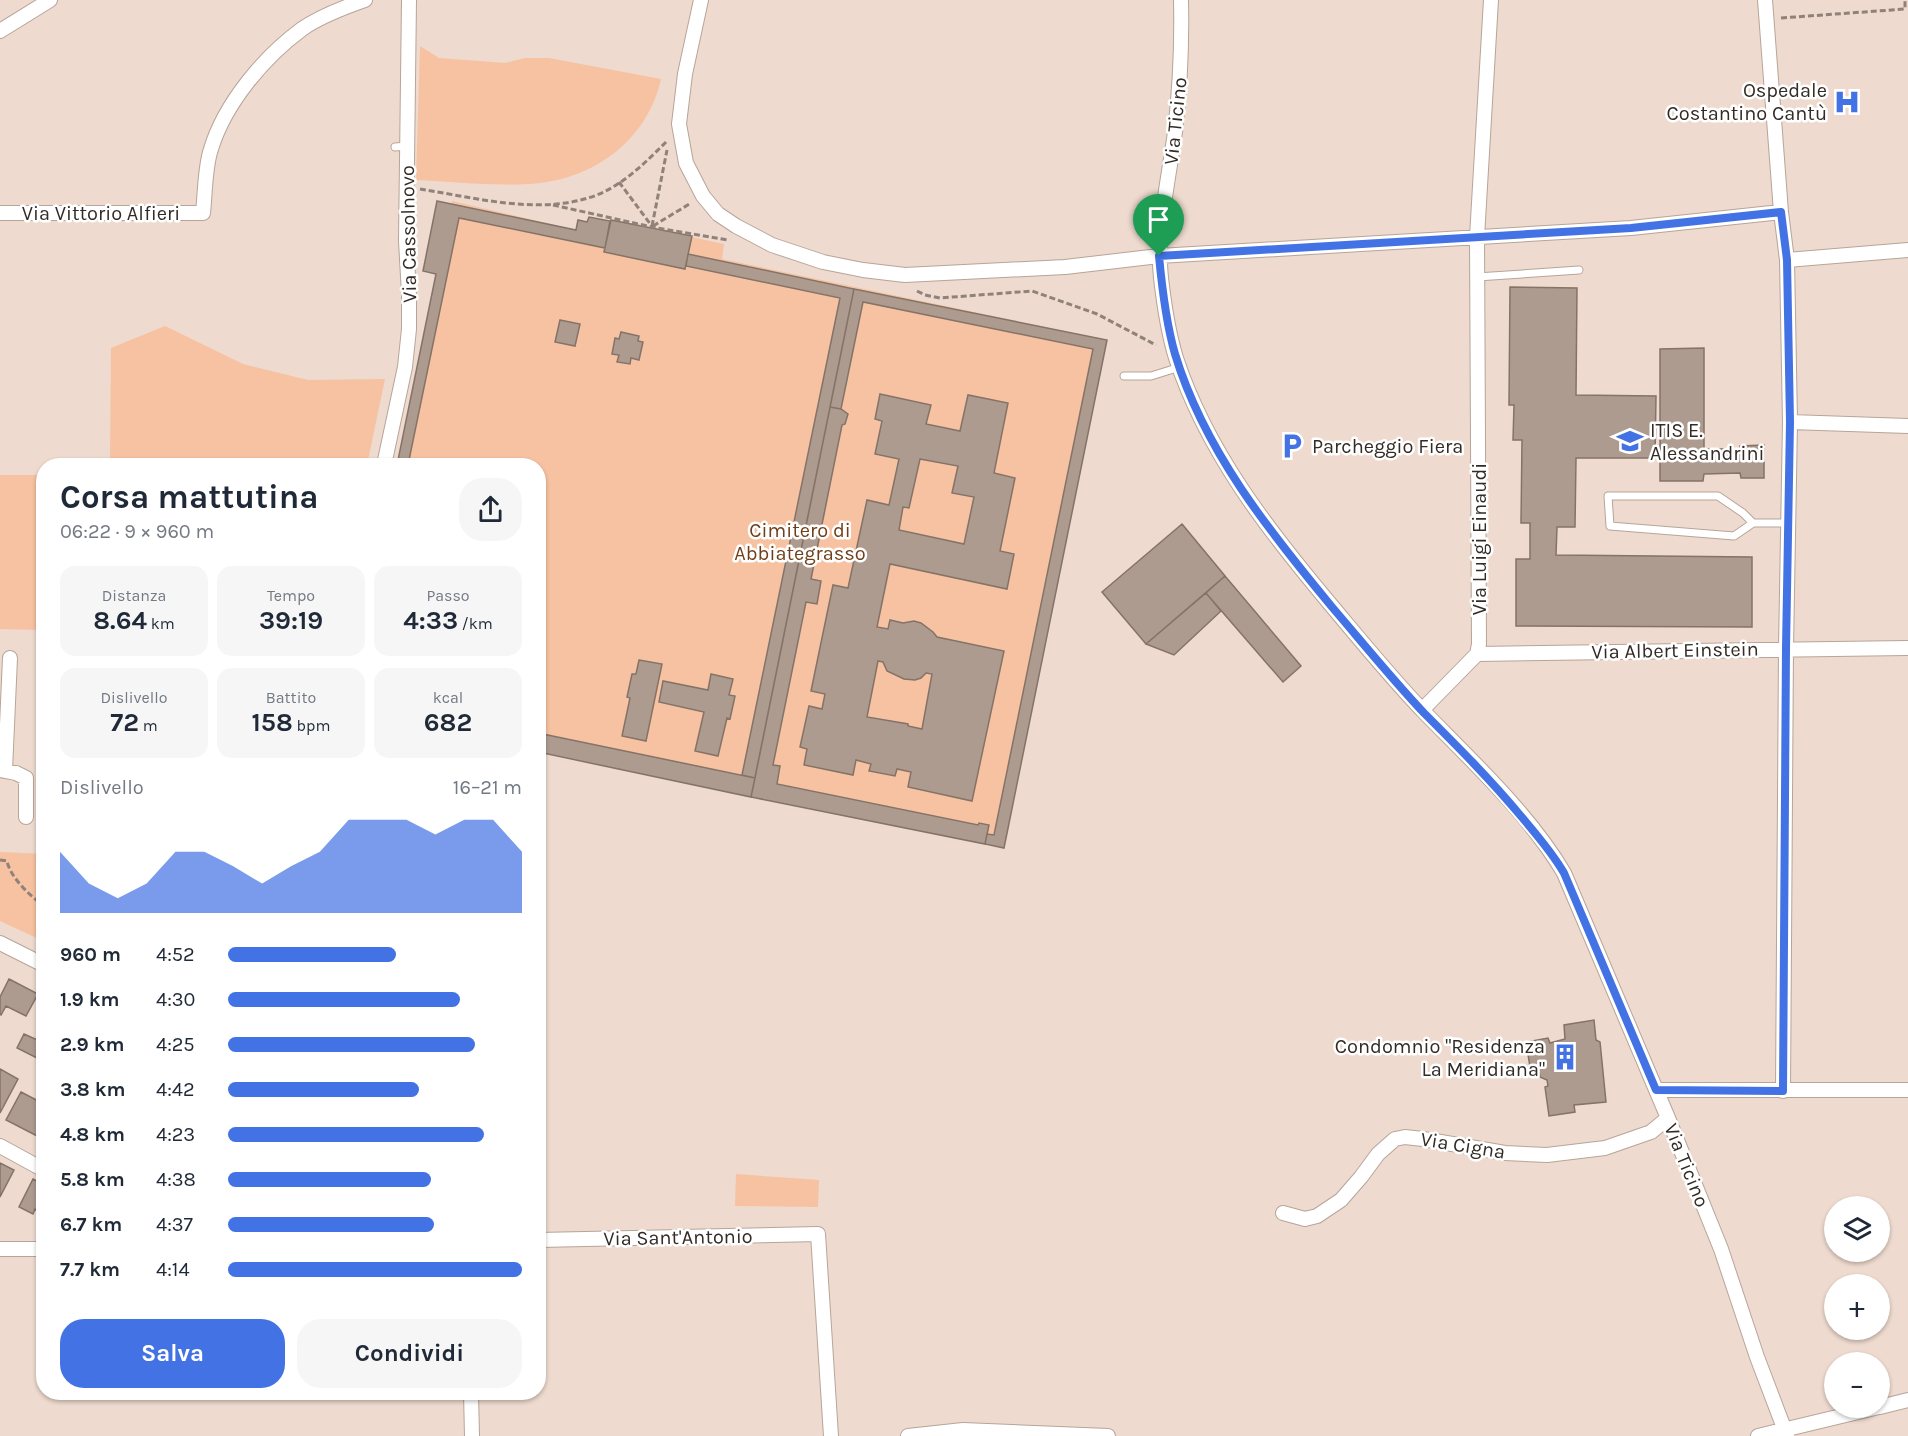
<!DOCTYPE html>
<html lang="it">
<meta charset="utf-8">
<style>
:root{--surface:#fff;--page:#f6f6f7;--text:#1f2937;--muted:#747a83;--accent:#4272e3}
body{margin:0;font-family:Karla,sans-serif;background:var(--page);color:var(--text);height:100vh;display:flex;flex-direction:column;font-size:22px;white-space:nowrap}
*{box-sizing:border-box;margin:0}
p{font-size:20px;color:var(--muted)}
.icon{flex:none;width:33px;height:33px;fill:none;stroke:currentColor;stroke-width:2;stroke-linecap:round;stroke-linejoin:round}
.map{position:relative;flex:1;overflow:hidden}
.sheet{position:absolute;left:36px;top:458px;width:510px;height:942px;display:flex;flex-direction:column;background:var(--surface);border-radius:24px;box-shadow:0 2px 4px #0004}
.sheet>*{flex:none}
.controls{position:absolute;left:1824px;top:1196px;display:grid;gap:12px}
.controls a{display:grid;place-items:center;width:66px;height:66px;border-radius:50%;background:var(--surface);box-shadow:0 2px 4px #0004;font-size:30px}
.pin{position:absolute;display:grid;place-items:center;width:51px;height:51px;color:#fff;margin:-62px -26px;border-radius:50% 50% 50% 0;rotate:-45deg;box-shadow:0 0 6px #0007}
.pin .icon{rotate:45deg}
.round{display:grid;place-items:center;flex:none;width:63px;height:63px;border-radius:24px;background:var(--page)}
.head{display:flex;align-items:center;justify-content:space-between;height:102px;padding:0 24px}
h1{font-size:33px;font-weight:700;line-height:45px}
.metrics{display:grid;grid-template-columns:repeat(3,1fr);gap:9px;height:102px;padding:6px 24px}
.metrics div{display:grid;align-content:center;border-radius:15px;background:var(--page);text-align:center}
.metrics b{font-size:26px;font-weight:700}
.metrics small{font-size:16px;font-weight:400}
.metrics p{font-size:16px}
.chart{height:168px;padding:12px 24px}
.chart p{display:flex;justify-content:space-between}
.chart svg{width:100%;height:108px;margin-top:6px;fill:var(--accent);opacity:.7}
.primary-button{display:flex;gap:12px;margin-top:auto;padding:12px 24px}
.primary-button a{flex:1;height:69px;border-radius:24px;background:var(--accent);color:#fff;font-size:24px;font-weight:700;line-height:69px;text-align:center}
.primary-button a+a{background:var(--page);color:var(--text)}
ul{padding:0 24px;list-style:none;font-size:20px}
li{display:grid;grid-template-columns:96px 72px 1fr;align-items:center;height:45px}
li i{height:15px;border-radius:8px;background:var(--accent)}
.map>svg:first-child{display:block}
.green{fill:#f6c2a1}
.building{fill:#ad9b90;stroke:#857368;stroke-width:1.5;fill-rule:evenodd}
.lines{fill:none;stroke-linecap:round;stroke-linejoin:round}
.service-casing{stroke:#b7a599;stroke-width:9}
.minor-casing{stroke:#b7a599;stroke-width:16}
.path{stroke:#90827a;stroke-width:3;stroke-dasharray:6 3;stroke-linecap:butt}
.service{stroke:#fff;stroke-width:7}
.minor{stroke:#fff;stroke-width:14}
.route-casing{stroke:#fff;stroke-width:12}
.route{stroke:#4272e3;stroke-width:8}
.labels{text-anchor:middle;stroke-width:5;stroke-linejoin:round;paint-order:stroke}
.poi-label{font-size:20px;fill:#322b26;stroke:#fff;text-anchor:end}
.street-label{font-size:20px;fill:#322b26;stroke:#fff}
.park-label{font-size:20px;fill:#703f1a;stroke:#fff}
</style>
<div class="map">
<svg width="1908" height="1436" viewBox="0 0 1908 1436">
<rect width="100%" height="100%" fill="#eedace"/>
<path class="green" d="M420 46 439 58 505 63 525 58H549L661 79C648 137 599 176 540 183 500 187 457 182 416 180Z
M452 201 576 230 578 220 587 222 589 217 610 221 611 220 724 244 722 259 1107 340 1004 848 539 752 538 465H397Z
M165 326 243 364 308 380 385 379 367 465H110L111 348Z
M0 475H43V630L0 629Z
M0 852 43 854V941L0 921Z
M736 1174 819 1180 818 1207 735 1206Z"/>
<path class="building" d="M437 201 576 230 578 220 587 222 589 217 610 221 605 248 459 218 408 465H397L436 274 423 271Z
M611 220 692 236 685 269 604 252Z
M688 254 854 289 755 778 742 775 840 298 686 266Z
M1510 287 1577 288 1576 395 1656 396 1655 458H1576L1575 527H1557L1556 555 1752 557V627L1516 626V559H1530V523H1521L1522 440H1513L1514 405H1509Z
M854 289 1107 340 1004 848 985 844 987 834 994 835 1093 349 863 302 841 409 830 407Z
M560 320 580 324 575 346 555 342Z
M621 332 639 336 638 341 643 342 639 360 631 358 630 364 617 362 619 355 612 354 615 338 619 339Z
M1704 348V449H1740V446L1764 445V478H1741L1740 473 1704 474 1703 481H1660V349Z
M880 394 931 405 926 424 960 431 968 395 1008 403 994 473 1015 478 1000 551 1014 554 1007 589 890 564 877 627 888 629 890 620 903 623 914 621 921 623 933 632 937 637 1004 651 972 801 908 787 911 772 897 769 895 776 869 771 871 764 856 760 853 775 804 765 807 749 800 747 809 706 822 709 825 694 811 691 833 585 848 588 867 500 889 505 899 459 875 454 882 421 875 419ZM920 459 958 466 952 493 974 497 964 544 899 530 903 507 909 508ZM878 661 883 662 887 671 904 679 915 680 921 678 926 673 932 674 922 729 908 726V724L867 717Z
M830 407 841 409 848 414 845 424 842 425 811 579 821 581 817 604 806 602 773 765 780 766 777 784 978 825 979 823 989 825 985 844 751 797Z
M1182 524 1225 576 1146 644 1102 592Z
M1225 576 1301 666 1283 682 1206 593Z
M1206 593 1221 611 1174 655 1146 644Z
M639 660 662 664 646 741 622 736 630 698 627 697 632 674H636Z
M711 674 733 679 729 695 735 696 730 719 727 718 718 756 695 751 704 712 659 702 663 681 708 690Z
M538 733 755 778 751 797 538 752Z
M9 979 38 994 26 1016 6 1006 1 1015 0 1014V997Z
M44 1013V1029L37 1026Z
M1594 1020 1596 1040 1600 1042 1606 1102 1574 1105 1575 1112 1549 1116 1545 1087 1548 1086 1547 1080 1540 1077 1539 1071 1531 1073 1526 1042 1548 1038 1550 1043 1565 1039 1564 1025Z
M24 1034 44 1043 43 1061 17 1048Z
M0 1069 18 1079 0 1113Z
M21 1092 44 1104V1134L41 1138 6 1120Z
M0 1163 14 1170 0 1197Z
M33 1179 44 1185V1214L35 1209 33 1214 19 1207Z"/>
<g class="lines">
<g class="service-casing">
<path id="service" d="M395 147 407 146
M1477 277 1579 270
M1124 376H1151L1180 367
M1753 523 1743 513 1718 496H1608L1610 526 1734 536 1753 523H1788"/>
</g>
<g class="minor-casing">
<path id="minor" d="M701 0 685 74 679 124 686 163 703 196 718 214 736 226 772 245 823 262 863 270 905 275 1065 267 1159 256 1631 228 1781 212
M1181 0C1182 44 1180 88 1175 132 1169 177 1156 233 1161 278 1164 304 1168 332 1176 358 1207 452 1268 530 1331 605 1362 642 1392 679 1425 713 1472 761 1530 815 1564 873L1668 1118 1721 1249 1757 1357 1787 1436
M1765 0 1781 212 1787 260 1790 422 1786 648 1783 1091
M0 31 50 0
M0 213H203C205 194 205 166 211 149 225 103 264 57 302 29 319 17 345 7 365 0
M1787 260 1908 250
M1790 422 1908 426
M384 465 405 367 409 329V294L406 241 409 0
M1477 654 1908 648
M1422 710 1477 654 1479 644 1477 237 1491 0
M0 770 16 773 26 778V817
M5 770 10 658
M0 943 44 965
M1656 1090H1908
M0 1146 44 1170
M1283 1213 1305 1219 1317 1216 1341 1200 1361 1177 1378 1154 1395 1139 1405 1137 1423 1139 1505 1153 1547 1155 1605 1148 1651 1132 1668 1118
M538 1240 818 1234 831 1436
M0 1249H44
M471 1392 472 1436
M1880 1407 1908 1400
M908 1436 963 1430 1108 1436
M1758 1436 1879 1407"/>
</g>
<path class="path" d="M1781 18 1905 9V0
M619 182 651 225
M420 189C477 198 541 216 597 195 624 184 646 162 666 142
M553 205 652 227 728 240
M652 226 667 150
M653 226 691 203
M917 291 925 295 940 298 1032 291 1097 314 1156 345
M0 860 7 861C10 877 30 896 44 906"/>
<use href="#service" class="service"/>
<use href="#minor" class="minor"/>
</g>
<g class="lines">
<g class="route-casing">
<path id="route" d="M1781 212 1787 260 1790 422 1786 648 1783 1091 1656 1090 1564 873C1552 852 1536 834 1520 815 1490 779 1457 746 1424 713 1392 679 1362 642 1332 607 1269 531 1204 450 1175 354 1166 323 1162 288 1159 256L1631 228Z"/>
</g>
<use href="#route" class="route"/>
</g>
<defs>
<g id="hospital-bare" transform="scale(2.07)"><path d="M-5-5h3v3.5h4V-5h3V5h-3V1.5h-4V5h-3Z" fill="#4272e3" stroke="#fff" stroke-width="2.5" paint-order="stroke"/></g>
<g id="school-bare" transform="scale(2.07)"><path d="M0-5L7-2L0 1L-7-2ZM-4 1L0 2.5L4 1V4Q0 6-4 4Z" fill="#4272e3" stroke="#fff" stroke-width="2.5" paint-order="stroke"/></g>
<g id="parking-bare" transform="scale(2.07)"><path d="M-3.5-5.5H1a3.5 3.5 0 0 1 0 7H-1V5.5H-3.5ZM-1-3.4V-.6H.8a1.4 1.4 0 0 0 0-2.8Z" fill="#4272e3" stroke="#fff" stroke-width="2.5" paint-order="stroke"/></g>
<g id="building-bare" transform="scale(2.07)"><path d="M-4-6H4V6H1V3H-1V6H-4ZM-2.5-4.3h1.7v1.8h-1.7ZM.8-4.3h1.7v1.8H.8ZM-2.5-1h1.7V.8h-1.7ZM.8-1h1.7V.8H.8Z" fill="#4272e3" stroke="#fff" stroke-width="2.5" paint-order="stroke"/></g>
</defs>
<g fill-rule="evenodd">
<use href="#hospital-bare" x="1847" y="102"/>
<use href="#school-bare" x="1630" y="441"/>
<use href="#parking-bare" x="1292" y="446"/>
<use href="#building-bare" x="1565" y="1057"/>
</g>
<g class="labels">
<g class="poi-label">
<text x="1827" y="97">Ospedale<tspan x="1827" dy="23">Costantino Cantù</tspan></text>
<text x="1650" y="437" text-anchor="start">ITIS E.<tspan x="1650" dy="23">Alessandrini</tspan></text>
<text x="1312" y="453" text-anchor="start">Parcheggio Fiera</text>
<text x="1545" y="1053">Condomnio "Residenza<tspan x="1545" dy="23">La Meridiana"</tspan></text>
</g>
<g class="street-label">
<text transform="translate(1175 121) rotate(-84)" y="7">Via Ticino</text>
<text x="101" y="220">Via Vittorio Alfieri</text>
<text transform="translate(408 234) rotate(-91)" y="7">Via Cassolnovo</text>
<text transform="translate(1479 539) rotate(-90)" y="7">Via Luigi Einaudi</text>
<text transform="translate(1675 650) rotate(-1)" y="7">Via Albert Einstein</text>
<text transform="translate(1463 1145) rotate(9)" y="7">Via Cigna</text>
<text transform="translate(1687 1165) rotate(68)" y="7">Via Ticino</text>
<text transform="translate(678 1237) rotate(-1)" y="7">Via Sant'Antonio</text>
</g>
<g class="park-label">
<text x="800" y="537">Cimitero di<tspan x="800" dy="23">Abbiategrasso</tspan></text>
</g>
</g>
</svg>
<div class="controls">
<a><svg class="icon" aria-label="layers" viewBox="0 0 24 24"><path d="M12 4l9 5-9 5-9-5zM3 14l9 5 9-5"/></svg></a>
<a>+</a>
<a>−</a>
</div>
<div class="pin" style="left:1159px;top:256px;background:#1e9e55"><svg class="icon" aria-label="arrive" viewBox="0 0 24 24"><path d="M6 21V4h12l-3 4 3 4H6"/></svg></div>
<section class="sheet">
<div class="head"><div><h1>Corsa mattutina</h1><p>06:22 · 9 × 960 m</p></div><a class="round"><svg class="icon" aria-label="share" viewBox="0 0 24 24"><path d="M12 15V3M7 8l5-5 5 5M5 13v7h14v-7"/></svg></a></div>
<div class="metrics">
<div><p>Distanza</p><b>8.64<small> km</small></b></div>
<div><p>Tempo</p><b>39:19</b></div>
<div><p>Passo</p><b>4:33<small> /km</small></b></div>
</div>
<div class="metrics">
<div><p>Dislivello</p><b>72<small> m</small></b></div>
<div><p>Battito</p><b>158<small> bpm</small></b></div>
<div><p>kcal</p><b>682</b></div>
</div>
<div class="chart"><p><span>Dislivello</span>16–21 m</p>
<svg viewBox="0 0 160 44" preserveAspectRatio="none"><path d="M0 44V19L10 32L20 38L30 32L40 19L50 19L60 25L70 32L80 25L90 19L100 6L110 6L120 6L130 12L140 6L150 6L160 19V44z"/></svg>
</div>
<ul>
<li><b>960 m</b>4:52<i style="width:57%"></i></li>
<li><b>1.9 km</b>4:30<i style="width:79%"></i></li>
<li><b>2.9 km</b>4:25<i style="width:84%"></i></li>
<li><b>3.8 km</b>4:42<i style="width:65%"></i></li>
<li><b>4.8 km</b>4:23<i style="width:87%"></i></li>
<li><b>5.8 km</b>4:38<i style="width:69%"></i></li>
<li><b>6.7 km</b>4:37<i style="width:70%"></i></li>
<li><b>7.7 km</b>4:14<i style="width:100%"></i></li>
</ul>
<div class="primary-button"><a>Salva</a><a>Condividi</a></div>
</section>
</div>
